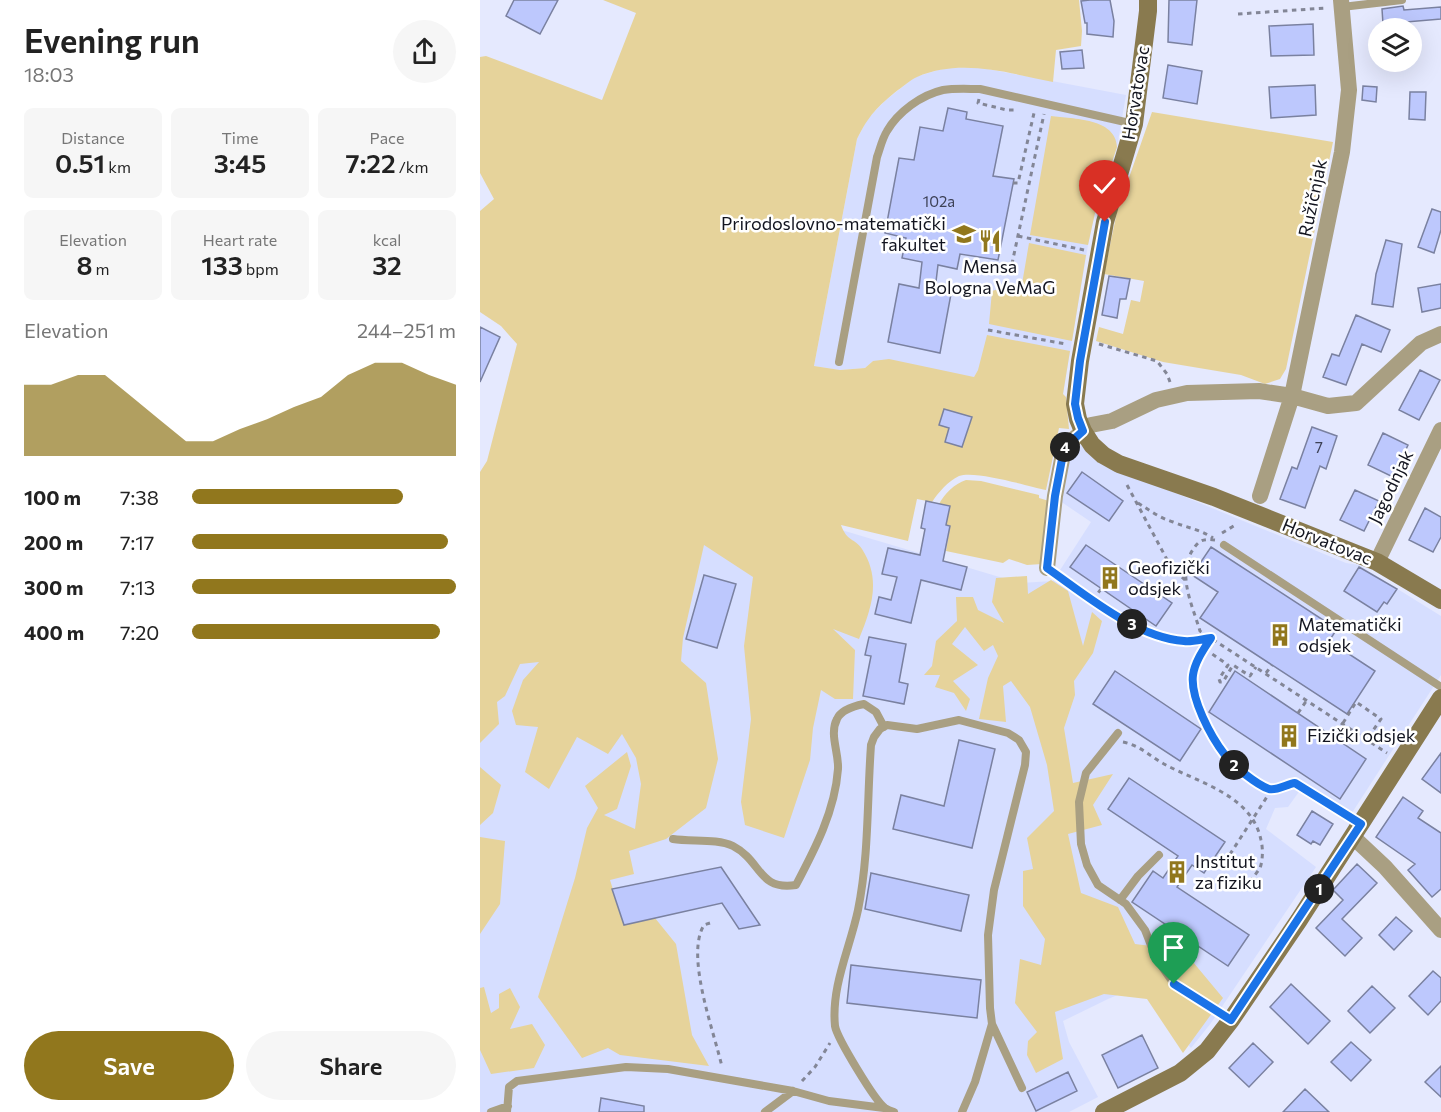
<!DOCTYPE html>
<meta charset="utf-8">
<style>
:root{--surface:#fff;--page:#f6f6f6;--text:#222;--muted:#767676;--accent:#91771d}
body{margin:0;font-family:Commissioner,sans-serif;background:var(--page);color:var(--text);height:100vh;display:flex;flex-direction:column;font-size:22px;white-space:nowrap}
*{box-sizing:border-box;margin:0}
p{font-size:20px;color:var(--muted)}
.icon{flex:none;width:33px;height:33px;fill:none;stroke:currentColor;stroke-width:2;stroke-linecap:round;stroke-linejoin:round}
.map{position:relative;flex:1;overflow:hidden}
.drawer{display:flex;flex-direction:column;background:var(--surface);width:480px}
.drawer>*{flex:none}
.tools{position:absolute;left:888px;top:18px;display:grid;gap:12px}
.tools a{display:grid;place-items:center;width:54px;height:54px;border-radius:50%;background:var(--surface);box-shadow:0 6px 24px #0002;font-size:30px}
.pin{position:absolute;display:grid;place-items:center;width:51px;height:51px;color:#fff;margin:-62px -26px;border-radius:50% 50% 50% 0;rotate:-45deg;box-shadow:0 0 6px #0007}
.pin .icon{rotate:45deg}
.km{position:absolute;width:30px;height:30px;margin:-15px;border-radius:50%;background:#222;color:#fff;font-size:16px;line-height:30px;text-align:center}
.round{display:grid;place-items:center;flex:none;width:63px;height:63px;border-radius:32px;background:var(--page)}
.headline{display:flex;align-items:center;justify-content:space-between;height:102px;padding:0 24px}
h1{font-size:33px;font-weight:600;line-height:45px}
.stats{display:grid;grid-template-columns:repeat(3,1fr);gap:9px;height:102px;padding:6px 24px}
.stats div{display:grid;align-content:center;border-radius:9px;background:var(--page);text-align:center}
.stats b{font-size:26px;font-weight:600}
.stats small{font-size:16px;font-weight:400}
.stats p{font-size:16px}
.chart{height:168px;padding:12px 24px}
.chart p{display:flex;justify-content:space-between}
.chart svg{width:100%;height:108px;margin-top:6px;fill:var(--accent);opacity:.7}
.primary-button{display:flex;gap:12px;margin-top:auto;padding:12px 24px}
.primary-button a{flex:1;height:69px;border-radius:36px;background:var(--accent);color:#fff;font-size:24px;font-weight:600;line-height:69px;text-align:center}
.primary-button a+a{background:var(--page);color:var(--text)}
ul{padding:0 24px;list-style:none;font-size:20px}
li{display:grid;grid-template-columns:96px 72px 1fr;align-items:center;height:45px}
li i{height:15px;border-radius:8px;background:var(--accent)}
main{display:flex;flex:1;min-height:0}
.map>svg:first-child{display:block}
.built{fill:#d6deff}
.green{fill:#e6d39b}
.building{fill:#bdc8fd;stroke:#7a81a0;stroke-width:1.5}
.lines{fill:none;stroke-linecap:round;stroke-linejoin:round}
.path{stroke:#838696;stroke-width:3;stroke-dasharray:4.5 4.5;stroke-linecap:butt}
.lane{stroke:#a99f82;stroke-width:8}
.street{stroke:#a99f82;stroke-width:16}
.secondary{stroke:#897a4f;stroke-width:18}
.route-casing{stroke:#fff;stroke-width:12}
.route{stroke:#1a73e8;stroke-width:8}
.labels{text-anchor:middle;stroke-width:5;stroke-linejoin:round;paint-order:stroke}
.number-label{font-size:15px;fill:#3d4156}
.street-label{font-size:18px;fill:#12141f;stroke:#fff}
.poi-label{font-size:18px;fill:#12141f;stroke:#fff;text-anchor:start}
</style>
<main>
<section class="drawer">
<div class="headline"><div><h1>Evening run</h1><p>18:03</p></div><a class="round"><svg class="icon" aria-label="share" viewBox="0 0 24 24"><path d="M12 15V3M7 8l5-5 5 5M5 13v7h14v-7"/></svg></a></div>
<div class="stats">
<div><p>Distance</p><b>0.51<small> km</small></b></div>
<div><p>Time</p><b>3:45</b></div>
<div><p>Pace</p><b>7:22<small> /km</small></b></div>
</div>
<div class="stats">
<div><p>Elevation</p><b>8<small> m</small></b></div>
<div><p>Heart rate</p><b>133<small> bpm</small></b></div>
<div><p>kcal</p><b>32</b></div>
</div>
<div class="chart"><p><span>Elevation</span>244–251 m</p>
<svg viewBox="0 0 160 44" preserveAspectRatio="none"><path d="M0 44V15L10 15L20 11L30 11L40 20L50 29L60 38L70 38L80 33L90 29L100 24L110 20L120 11L130 6L140 6L150 11L160 15V44z"/></svg>
</div>
<ul>
<li><b>100 m</b>7:38<i style="width:80%"></i></li>
<li><b>200 m</b>7:17<i style="width:97%"></i></li>
<li><b>300 m</b>7:13<i style="width:100%"></i></li>
<li><b>400 m</b>7:20<i style="width:94%"></i></li>
</ul>
<div class="primary-button"><a>Save</a><a>Share</a></div>
</section>
<div class="map">
<svg width="961" height="1112" viewBox="0 0 961 1112">
<rect width="100%" height="100%" fill="#e5e9fe"/>
<path class="built" d="M497 67 646 95 637 147 615 213 608 245 583 394 498 370 494 377 393 361 385 368 359 370 334 366 377 139 388 118 406 100 435 77 465 68Z
M601 445 622 463 866 563 879 565 961 616V675L868 819 821 789 808 807 795 808 786 829 836 867 731 1023 711 1048 659 986 628 999 583 1021 589 1042 618 1097 589 1112H0V546L338 523 540 583 573 581 611 522 580 501 586 458Z"/>
<path class="green" d="M123 0H599L602 31 601 46 576 50 573 82C528 73 481 58 437 77 430 80 424 86 418 90 397 107 389 115 377 139L334 366 360 370 385 368 393 361 409 359 494 377 498 370 507 335 590 351 583 394 586 397 589 429 579 428 566 490C547 486 495 470 479 476 468 481 458 493 452 502L437 499 428 541 361 525C367 542 375 538 382 549 402 580 391 609 379 639L353 629 375 650 373 699H355L341 690 333 728 330 760 304 838 265 825 261 802 271 719 264 646 273 577 224 545 203 638 201 661 226 683 238 759 226 808 186 839 149 851 154 874 130 880 144 924 175 918 196 944 212 1035 229 1066 140 1055 128 1048 102 1058 58 997 95 878 107 828 118 808 105 786 147 752 151 766 137 809 124 815 155 829 161 784 156 758 142 734 128 754 97 737 69 789 45 772 58 727 36 725 32 711 43 680 59 662 40 664 25 696 17 702 19 724 0 743V472L7 461 37 344 21 326 0 312V211L14 199 0 173V57L6 56 122 100 156 13Z
M672 112 853 142 806 369 800 379 785 384 761 375 683 362 616 341 619 327 643 334 651 300 660 302 664 281 624 274 637 212Z
M571 116C593 119 636 118 637 147L615 213 608 245 550 235Z
M549 243 606 255 592 341 509 324 512 291 531 285 542 284Z
M486 480 501 481 559 495V498L569 501 562 564 547 565 529 559 523 563 466 551 470 526 466 525 470 506 459 504C465 493 474 484 486 480Z
M547 576 548 594 571 580 588 591 603 646 612 612 622 621 613 653 594 681 595 695 584 728 593 783 633 774 613 805 622 825 588 834 601 893 638 907 655 944 703 950 743 998 703 1053 667 999 624 994 575 1012 583 1059 556 1073 547 1055 548 1041 557 1032 535 1003 540 959 561 965 565 939 543 906V871L553 869 547 838 574 811 567 765 550 707 531 681 523 686 526 722 499 719 508 678 518 656 513 645 504 651 485 627 472 644 498 665 473 681 490 699 486 711 474 693 455 687 460 675H444L452 666 456 641 477 621 476 597H493L498 610 524 623 512 602 516 578Z
M0 767 21 785 13 813 0 825Z
M0 837 25 841 20 904 0 934Z
M4 987 11 1013 19 1008V994L30 988 40 1007 30 1029 52 1024 65 1045 54 1068 11 1074 0 1050V988Z"/>
<path class="building" d="M34 0H78L60 34 26 16Z
M610 0H630L634 21 633 37 607 34V23H605L601 1Z
M689 0H717L712 45 688 42Z
M923 6 924 10 961 7V19L903 24 902 9Z
M833 24 834 55 791 56 789 26Z
M602 50 604 68 582 69 580 52Z
M688 65 722 71 717 104 683 98Z
M835 85 836 115 791 118 789 87Z
M883 86 897 87 896 102 882 100Z
M930 92H946L945 120 929 119Z
M468 108 487 112 486 119 523 126 513 176 534 179 518 260 480 254 477 269 458 265 455 290 471 294 460 353 408 342 419 284 439 288 442 262 422 258 426 238 405 233 419 158 434 160 440 127 463 131Z
M952 209 961 212V230L954 253 938 247Z
M906 240 922 244 913 307 892 304 896 274Z
M629 276 650 279 646 299H640L637 318 622 315Z
M961 284V308L942 312 938 288Z
M876 315 910 330 901 352 882 344 866 385 843 377 852 354 859 356Z
M0 327 20 337 0 382Z
M940 370 960 380 939 420 919 410Z
M464 409 492 417 482 447 465 442 469 428 459 425Z
M832 427 857 436 846 469 840 466 825 508 800 499 812 467 817 469Z
M903 433 928 445 913 477 888 465Z
M602 472 643 501 629 521 587 493Z
M875 490 899 501 884 531 860 520Z
M446 501 470 506 466 525 470 526 463 561 487 567 481 590 441 580 431 623 395 614 399 597 411 600 417 577 402 574 408 548 440 555 445 529 441 528Z
M945 508 961 517V537L953 552 929 540Z
M606 545 692 603 676 626 590 567Z
M731 547 857 629 849 641 895 671 867 714 720 618 738 592 712 575Z
M879 567 917 589 907 604 904 602 897 612 864 591Z
M224 575 256 584 237 648 206 639Z
M389 637 426 644 419 682 428 684 424 704 383 696 391 656 385 655Z
M635 671 721 729 700 761 613 704Z
M755 671 886 759 860 799 729 712Z
M479 740 515 749 492 848 413 829 421 795 464 806Z
M961 753V793L942 779Z
M649 778 745 842 724 873 712 865 697 887 769 935 748 966 652 902 673 871 683 878 698 856 628 809Z
M923 797 943 811 938 818 961 833V889L952 897 928 870 935 864 896 837Z
M832 811 853 824 840 845 833 841 831 844 817 835Z
M877 864 897 883 862 919 882 938 865 956 836 928 863 900 853 890Z
M241 867 280 925 259 929 242 903 144 925 132 889Z
M391 873 489 895 481 931 385 909Z
M916 917 932 931 914 950 899 935Z
M371 965 501 980 497 1018 367 1003Z
M953 971 961 978V1001L948 1015 929 996Z
M811 984 850 1021 828 1044 790 1007Z
M892 986 915 1008 890 1033 868 1011Z
M662 1035 678 1068 638 1088 622 1055Z
M871 1042 891 1060 871 1081 851 1062Z
M773 1043 793 1062 769 1087 749 1068Z
M961 1066V1097L945 1082Z
M588 1072 597 1091 556 1111 547 1092Z
M825 1089 849 1112H803Z
M121 1098 164 1106V1112H119Z"/>
<g class="lines">
<path class="path" d="M758 14 846 8
M499 99 498 103 527 110H537
M533 183H538L554 113
M538 236 604 250
M530 273 564 114
M508 330 586 344
M619 344 677 361 687 374 690 382
M647 485 691 567 705 580
M658 503C669 510 680 518 693 522 708 528 719 529 733 538
M742 533 757 524
M735 540C725 539 720 539 714 548 696 573 712 604 720 631L907 753
M578 576C611 599 666 642 707 642 715 641 723 639 731 638
M613 600 621 589
M731 638C725 649 717 659 714 671 707 696 732 733 744 754 752 763 779 788 791 789 799 790 808 784 815 783L868 815
M725 649 748 665 739 679 740 682H743L753 665 770 676 776 667
M786 673 792 665
M818 713 827 700
M863 723 876 702 901 719 887 739
M643 742C659 745 670 756 684 764 719 783 772 795 781 840 783 848 783 860 780 868 776 874 771 880 766 886
M745 862 792 789
M230 923 224 925C205 956 234 1031 242 1067
M322 1081 335 1067 350 1043"/>
<path class="lane" d="M862 7 922 0
M359 362 397 157C400 149 402 139 407 131 418 112 441 95 463 90 475 88 488 89 500 89L654 124
M744 545 961 687
M638 733 606 773 599 802 601 844 607 865 618 885 646 904 665 930 676 958 694 984 751 1020
M193 839C211 842 237 838 253 846 282 861 278 891 316 885 335 849 355 811 358 769 359 753 349 734 357 719 361 710 374 706 384 704L396 712 404 727
M640 900 658 876 679 855
M11 1112 28 1106
M27 1112 29 1087 37 1081 146 1067 188 1069 313 1091 349 1101 404 1108
M285 1112 313 1091
M414 1112C411 1111 408 1110 405 1108 395 1101 357 1038 355 1026 351 986 370 948 378 910 389 856 387 800 391 745L394 737 400 729 407 725 437 729 479 720 528 733 539 740 546 752 545 765 514 890 508 935 510 1008 512 1024 542 1088
M482 1112 495 1082 512 1024"/>
<path class="street" d="M780 496 812 396 862 152 869 90 861 0
M897 562 961 430
M567 568 575 496 583 454 589 443 611 425 632 421 676 400 707 393 779 391 812 396 848 406 876 403 941 343 961 334
M873 837 905 867 961 930"/>
<path class="secondary" d="M668 0V11L654 124 625 222 600 361 595 404 598 419 603 431 612 445 623 455 639 464 734 497 897 562 961 600
M624 1112 700 1073 727 1051 751 1020 819 920 961 698"/>
</g>
<g class="lines">
<g class="route-casing">
<path id="route" d="M625 222 600 361 595 404 598 418 603 431 585 447 583 454 575 496 567 568C606 595 655 637 704 641 713 642 722 639 731 638 724 649 715 661 713 675 710 698 731 737 745 755 752 765 777 785 789 789 797 791 807 784 815 783L881 824 751 1020 694 984"/>
</g>
<use href="#route" class="route"/>
</g>
<defs>
<g id="university-bare" transform="scale(1.8)"><path d="M0-5L7-2L0 1L-7-2ZM-4 1L0 2.5L4 1V4Q0 6-4 4Z" fill="#91771d" stroke="#fff" stroke-width="2.5" paint-order="stroke"/></g>
<g id="restaurant-bare" transform="scale(1.8)"><path d="M-5-6h1v4h1v-4h1v4h1v-4h1v5L-1.5 .5V6h-2V.5L-5-1ZM5-6V6H3V1.5H1.5Q1.5-4 5-6Z" fill="#91771d" stroke="#fff" stroke-width="2.5" paint-order="stroke"/></g>
<g id="building-bare" transform="scale(1.8)"><path d="M-4-6H4V6H1V3H-1V6H-4ZM-2.5-4.3h1.7v1.8h-1.7ZM.8-4.3h1.7v1.8H.8ZM-2.5-1h1.7V.8h-1.7ZM.8-1h1.7V.8H.8Z" fill="#91771d" stroke="#fff" stroke-width="2.5" paint-order="stroke"/></g>
</defs>
<g fill-rule="evenodd">
<use href="#university-bare" x="484" y="234"/>
<use href="#restaurant-bare" x="510" y="241"/>
<use href="#building-bare" x="630" y="578"/>
<use href="#building-bare" x="800" y="635"/>
<use href="#building-bare" x="809" y="736"/>
<use href="#building-bare" x="697" y="872"/>
</g>
<g class="labels">
<g class="number-label">
<text x="459" y="207">102a</text>
<text x="839" y="453">7</text>
</g>
<g class="street-label">
<text transform="translate(656 93) rotate(-81)" y="6">Horvatovac</text>
<text transform="translate(833 198) rotate(-78)" y="6">Ružičnjak</text>
<text transform="translate(911 487) rotate(-64)" y="6">Jagodnjak</text>
<text transform="translate(847 542) rotate(22)" y="6">Horvatovac</text>
</g>
<g class="poi-label">
<text x="466" y="230" text-anchor="end">Prirodoslovno-matematički<tspan x="466" dy="21">fakultet</tspan></text>
<text x="510" y="273" text-anchor="middle">Mensa<tspan x="510" dy="21">Bologna VeMaG</tspan></text>
<text x="648" y="574">Geofizički<tspan x="648" dy="21">odsjek</tspan></text>
<text x="818" y="631">Matematički<tspan x="818" dy="21">odsjek</tspan></text>
<text x="827" y="742">Fizički odsjek</text>
<text x="715" y="868">Institut<tspan x="715" dy="21">za fiziku</tspan></text>
</g>
</g>
</svg>
<div class="tools">
<a><svg class="icon" aria-label="layers" viewBox="0 0 24 24"><path d="M12 4l9 5-9 5-9-5zM3 14l9 5 9-5"/></svg></a>
</div>
<div class="pin" style="left:694px;top:984px;background:#1e9e55"><svg class="icon" aria-label="arrive" viewBox="0 0 24 24"><path d="M6 21V4h12l-3 4 3 4H6"/></svg></div>
<div class="pin" style="left:625px;top:222px;background:#d93025"><svg class="icon" aria-label="check" viewBox="0 0 24 24"><path d="M5 12l5 5 9-10"/></svg></div>
<b class="km" style="left:839px;top:889px">1</b>
<b class="km" style="left:754px;top:765px">2</b>
<b class="km" style="left:652px;top:624px">3</b>
<b class="km" style="left:585px;top:447px">4</b>
</div>
</main>
